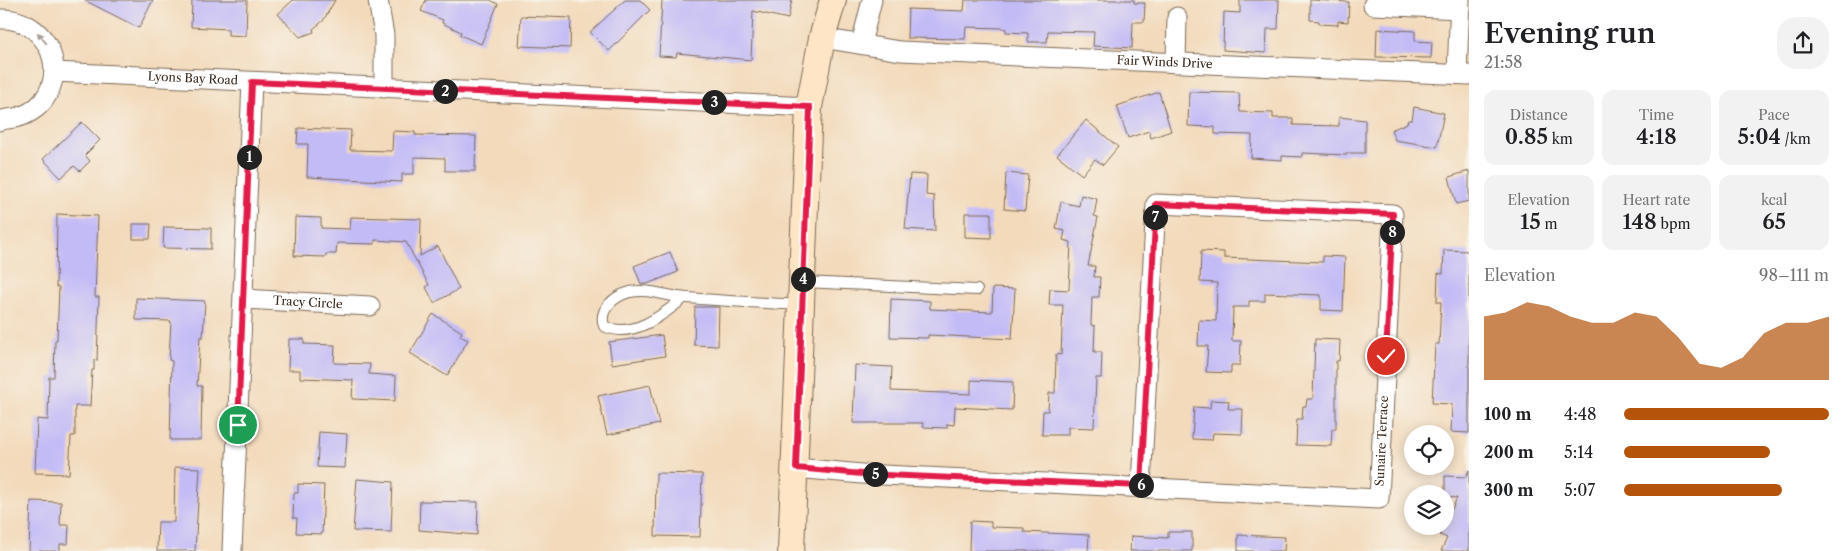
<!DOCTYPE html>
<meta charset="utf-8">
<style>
:root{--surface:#fff;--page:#f2f2f2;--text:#202124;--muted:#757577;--accent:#b45309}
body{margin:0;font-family:"Libre Caslon Text",serif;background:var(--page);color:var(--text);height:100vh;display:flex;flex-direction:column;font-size:19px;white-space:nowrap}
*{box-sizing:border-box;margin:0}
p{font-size:16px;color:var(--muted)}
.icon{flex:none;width:28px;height:28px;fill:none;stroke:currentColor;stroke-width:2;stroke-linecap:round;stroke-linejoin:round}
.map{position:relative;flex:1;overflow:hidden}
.drawer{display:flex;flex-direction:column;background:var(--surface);width:375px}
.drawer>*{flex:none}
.controls{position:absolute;left:1404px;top:425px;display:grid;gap:10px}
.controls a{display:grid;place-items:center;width:50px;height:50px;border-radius:50%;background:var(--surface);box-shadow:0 2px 12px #0003;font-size:25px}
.pin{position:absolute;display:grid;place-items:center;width:42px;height:42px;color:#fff;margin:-21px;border:2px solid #fff;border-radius:50%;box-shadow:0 1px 5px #0007}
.km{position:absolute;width:25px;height:25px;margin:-12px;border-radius:50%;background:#222;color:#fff;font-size:14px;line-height:25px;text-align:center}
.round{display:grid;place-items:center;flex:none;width:52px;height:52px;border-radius:20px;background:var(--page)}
.overview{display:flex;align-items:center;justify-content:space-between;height:85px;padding:0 15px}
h1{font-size:28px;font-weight:600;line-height:38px}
.metrics{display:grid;grid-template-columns:repeat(3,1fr);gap:8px;height:85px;padding:5px 15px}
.metrics div{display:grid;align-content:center;border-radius:12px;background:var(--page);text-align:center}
.metrics b{font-size:21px;font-weight:600}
.metrics small{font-size:14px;font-weight:400}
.metrics p{font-size:14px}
.chart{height:140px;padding:10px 15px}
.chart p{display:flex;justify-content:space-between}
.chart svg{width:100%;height:90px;margin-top:5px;fill:var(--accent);opacity:.7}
ul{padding:0 15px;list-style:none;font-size:16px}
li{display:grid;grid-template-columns:80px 60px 1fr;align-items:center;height:38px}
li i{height:12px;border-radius:6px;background:var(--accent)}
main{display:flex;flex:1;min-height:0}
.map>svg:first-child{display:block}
.building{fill:#c3bbf6}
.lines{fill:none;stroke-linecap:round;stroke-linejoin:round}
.lane-casing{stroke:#7b6855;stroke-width:12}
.street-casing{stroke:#7b6855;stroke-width:21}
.secondary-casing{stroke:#7b6855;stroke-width:28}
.lane{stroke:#fff;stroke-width:10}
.street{stroke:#fff;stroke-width:19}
.secondary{stroke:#fde5c5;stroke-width:26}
.oneway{fill:#a79f9a}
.route-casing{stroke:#fff;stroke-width:10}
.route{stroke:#e11d48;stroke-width:6}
.labels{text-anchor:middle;stroke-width:4;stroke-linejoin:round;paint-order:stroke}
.street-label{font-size:12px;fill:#3b2a1e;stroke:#f7f3e8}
</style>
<main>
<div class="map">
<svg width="1469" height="551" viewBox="0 0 1469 551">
<rect width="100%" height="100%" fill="#f7f3e8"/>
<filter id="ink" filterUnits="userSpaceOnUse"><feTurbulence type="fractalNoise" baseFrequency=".02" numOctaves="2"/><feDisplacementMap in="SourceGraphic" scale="10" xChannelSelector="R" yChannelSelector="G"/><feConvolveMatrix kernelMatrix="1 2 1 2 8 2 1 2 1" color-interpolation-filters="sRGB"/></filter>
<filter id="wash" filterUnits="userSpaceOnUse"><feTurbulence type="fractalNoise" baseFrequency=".0096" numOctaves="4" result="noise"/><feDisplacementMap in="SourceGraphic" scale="20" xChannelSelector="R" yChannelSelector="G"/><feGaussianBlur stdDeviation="1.12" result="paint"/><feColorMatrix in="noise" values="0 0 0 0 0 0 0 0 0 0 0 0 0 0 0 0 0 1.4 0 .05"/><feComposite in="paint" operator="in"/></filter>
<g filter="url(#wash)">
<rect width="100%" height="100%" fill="#f3dabb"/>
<g id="blocks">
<path class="building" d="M84 0H153L139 28Z
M192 0H247L246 36 228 35V29L191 27Z
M293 0H335L323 21 313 29 314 32 300 37 278 14Z
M426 0H490L498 4 481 44 460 35 461 32 442 23 443 20 421 11Z
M625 0H640L650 10 609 51 590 32Z
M662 0H792L788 19 753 11 751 60 677 53 676 57 659 56Z
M965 0H1134V3H1145L1144 22H1133L1132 48 1093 46 1094 32 1048 31 1047 42H1028V33L1006 32V29L1003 28 966 27 965 39 907 38 908 9 964 11Z
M1240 0H1279L1278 29H1267L1266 53 1223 50 1224 12 1240 13Z
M1310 0 1349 2 1348 22 1338 21V25L1319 24V21L1310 20Z
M521 16 571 18 570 48 519 46Z
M1377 29 1415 31V41L1432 42 1431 58 1376 57Z
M1159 92 1171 131 1151 138 1149 131 1128 138 1117 106Z
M1189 92 1239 93 1240 112 1273 113V118H1293V125L1339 126V117L1365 120V153H1347V155L1302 153V157L1282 156V160L1251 158 1252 135 1215 134V127L1188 126Z
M1414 107 1444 113 1437 147 1395 140 1391 130 1407 123 1408 120H1412Z
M1086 120 1118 147 1103 165 1095 159 1082 175 1057 155Z
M82 122 100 140 85 155 90 161 80 171 74 166 61 178 43 159Z
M298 128 351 130 350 150 392 151 393 131 415 132V135L476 136 475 171H445V158L414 157V174H402V182L307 177 308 144H297Z
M1469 171V201L1456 204 1449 177Z
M1006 173 1028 175 1025 211 1004 209Z
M910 174 927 175 926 195 934 196 935 231 905 229Z
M1081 195 1097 199 1094 216 1098 217 1088 266H1095L1094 277H1100L1099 297H1092L1091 325 1095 326 1094 352H1102L1101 378H1096L1094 428 1068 427V435H1042L1043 411H1048L1049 393H1055L1056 354 1061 355 1063 305H1049L1050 289 1069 290 1071 242 1063 240 1065 231 1056 229 1061 202 1079 206Z
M965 213H991V238L965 237Z
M57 214 98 216 95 297H99L97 361 94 360V370H92L90 406H75V436H71L69 474 35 473 37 419 48 420 49 377H54L55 340H57L59 287H56Z
M295 217 321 218V228L350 229 351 217 421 219 420 256 438 246 459 289 434 303 426 287 429 285 406 242 375 240V244L337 243 336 254H326V257L294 256Z
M133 224H151L150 239H133Z
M164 227 211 228V249L163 248Z
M1444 250 1469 251V433L1451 432 1452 404 1432 403 1435 344H1439L1441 302H1437L1438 273 1443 274Z
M1201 251 1224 252V258L1323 262V256L1345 257 1343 311 1321 310V295L1265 293V301H1249V307H1233L1232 341H1241L1240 365H1231V373L1206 372 1208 346H1198L1199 320 1216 321 1217 283 1200 282Z
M670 252 678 272 647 284H641L634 266Z
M993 288 1015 289 1012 339 928 335V338L890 337 891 299 930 301V309L992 312Z
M136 298 205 301 203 337H200L197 386H202L201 440H170L172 361 169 360 171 321 136 320Z
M695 307H719L718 346 694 345Z
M433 314 462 332 460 336 468 340 447 376 410 353Z
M662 335 665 356 612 364 609 342Z
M289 339H304V344L335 345 334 363 370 364 369 374 396 376 395 401 352 399 353 380 300 378V370H288Z
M1315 339 1340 340 1339 361H1336V429H1332L1331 446 1296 445 1297 419H1302L1303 406H1306L1307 399H1313Z
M855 365 892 367 891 391 971 394V380L1013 382 1012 410 955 407 954 425 947 424V428L923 427V423H853Z
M650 385 659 424 607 435 598 396Z
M1211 400 1229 401 1228 409H1243L1242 434 1213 433 1212 440 1192 439 1194 407 1210 408Z
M319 432 347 434 345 468 317 467Z
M175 467 200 468 195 551H157L158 522H174Z
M1469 470V551H1441L1447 538 1440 535 1457 498 1445 497V476L1466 477Z
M656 473 702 474 700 537 655 536Z
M357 479 393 482 391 532 353 531Z
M298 484 324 485 322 534 296 533 297 518H293L294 493H298Z
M31 501 61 502 60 525H69L68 544H60V551H29Z
M420 501 478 502 477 535 419 530Z
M970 521 991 522V527L1024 528V532L1089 535 1088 551H969Z
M1168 532H1192V551H1130L1131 536 1168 538Z
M1238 535 1285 537 1284 551H1238Z"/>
</g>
</g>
<g filter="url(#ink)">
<use href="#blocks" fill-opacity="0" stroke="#7b6855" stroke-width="1"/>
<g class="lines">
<g class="lane-casing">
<path id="lane" d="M803 282 977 290
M684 298C664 314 632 340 604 326 598 309 615 296 630 292 650 288 667 297 687 298 725 301 763 303 801 305"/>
</g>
<g class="street-casing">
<g id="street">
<path d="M378 0 384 35V88"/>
<path d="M1373 5 1460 9"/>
<path d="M0 19C43 17 70 66 43 101 37 109 24 117 14 118 9 119 3 119 0 121"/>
<path id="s1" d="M822 38 900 51 1469 75"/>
<path d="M861 44 872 0"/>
<path d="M1176 63 1177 17"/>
<path id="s2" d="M54 72 809 107"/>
<path d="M1457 74 1460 0"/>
<path id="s3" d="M244 299 370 306"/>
<path id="s4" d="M796 468 862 474 1379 499 1393 214 1156 204 1141 486"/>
<path d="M232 551 252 82"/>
</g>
</g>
<g class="secondary-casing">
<path id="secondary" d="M791 551 809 107 822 38 833 0"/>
</g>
<use href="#lane" class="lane"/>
<use href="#street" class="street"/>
<use href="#secondary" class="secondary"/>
</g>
<defs><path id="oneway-solid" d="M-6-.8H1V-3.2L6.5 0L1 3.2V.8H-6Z" transform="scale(1.25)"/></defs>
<use class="oneway" href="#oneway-solid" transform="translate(42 38) rotate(-129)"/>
</g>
<g class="lines" filter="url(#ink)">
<g class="route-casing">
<path id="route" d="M238 425 252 82 810 107 796 468 862 474 1141 486 1156 204 1393 214 1386 356"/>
</g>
<use href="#route" class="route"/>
</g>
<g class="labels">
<g class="street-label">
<text dy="4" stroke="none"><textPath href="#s1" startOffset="344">Fair Winds Drive</textPath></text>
<text dy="4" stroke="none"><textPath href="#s2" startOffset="139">Lyons Bay Road</textPath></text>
<text dy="4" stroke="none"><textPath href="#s3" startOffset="64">Tracy Circle</textPath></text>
<text dy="4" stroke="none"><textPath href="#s4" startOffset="642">Sunaire Terrace</textPath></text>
</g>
</g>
</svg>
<div class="controls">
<a><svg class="icon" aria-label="locate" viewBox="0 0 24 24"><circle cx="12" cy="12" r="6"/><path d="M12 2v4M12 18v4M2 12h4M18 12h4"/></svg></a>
<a><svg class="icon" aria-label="layers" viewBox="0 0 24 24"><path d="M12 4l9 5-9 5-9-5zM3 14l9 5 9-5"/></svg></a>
</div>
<div class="pin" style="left:238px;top:425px;background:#1e9e55"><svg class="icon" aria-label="arrive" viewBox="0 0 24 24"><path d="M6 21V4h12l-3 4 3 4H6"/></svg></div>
<div class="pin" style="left:1386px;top:356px;background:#d93025"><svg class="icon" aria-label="check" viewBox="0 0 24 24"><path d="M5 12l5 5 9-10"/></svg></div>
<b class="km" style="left:249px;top:157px">1</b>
<b class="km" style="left:445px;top:91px">2</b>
<b class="km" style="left:714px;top:102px">3</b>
<b class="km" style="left:803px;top:279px">4</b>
<b class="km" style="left:875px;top:474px">5</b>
<b class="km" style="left:1141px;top:485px">6</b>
<b class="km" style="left:1155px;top:217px">7</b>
<b class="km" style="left:1392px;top:232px">8</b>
</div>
<section class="drawer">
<div class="overview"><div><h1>Evening run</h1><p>21:58</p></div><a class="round"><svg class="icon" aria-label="share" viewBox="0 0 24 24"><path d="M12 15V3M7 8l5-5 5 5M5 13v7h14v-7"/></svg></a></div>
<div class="metrics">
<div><p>Distance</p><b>0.85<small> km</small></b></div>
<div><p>Time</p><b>4:18</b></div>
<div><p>Pace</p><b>5:04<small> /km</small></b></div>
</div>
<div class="metrics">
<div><p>Elevation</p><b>15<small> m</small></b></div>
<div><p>Heart rate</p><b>148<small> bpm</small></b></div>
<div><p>kcal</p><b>65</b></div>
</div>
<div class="chart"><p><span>Elevation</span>98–111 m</p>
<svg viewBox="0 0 160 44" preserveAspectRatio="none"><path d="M0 44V13L10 11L20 6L30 8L40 13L50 16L60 16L70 11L80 13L90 23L100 36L110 38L120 33L130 21L140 16L150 16L160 13V44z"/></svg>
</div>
<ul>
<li><b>100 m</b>4:48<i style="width:100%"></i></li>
<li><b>200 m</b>5:14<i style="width:71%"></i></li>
<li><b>300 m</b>5:07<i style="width:77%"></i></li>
</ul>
</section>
</main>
